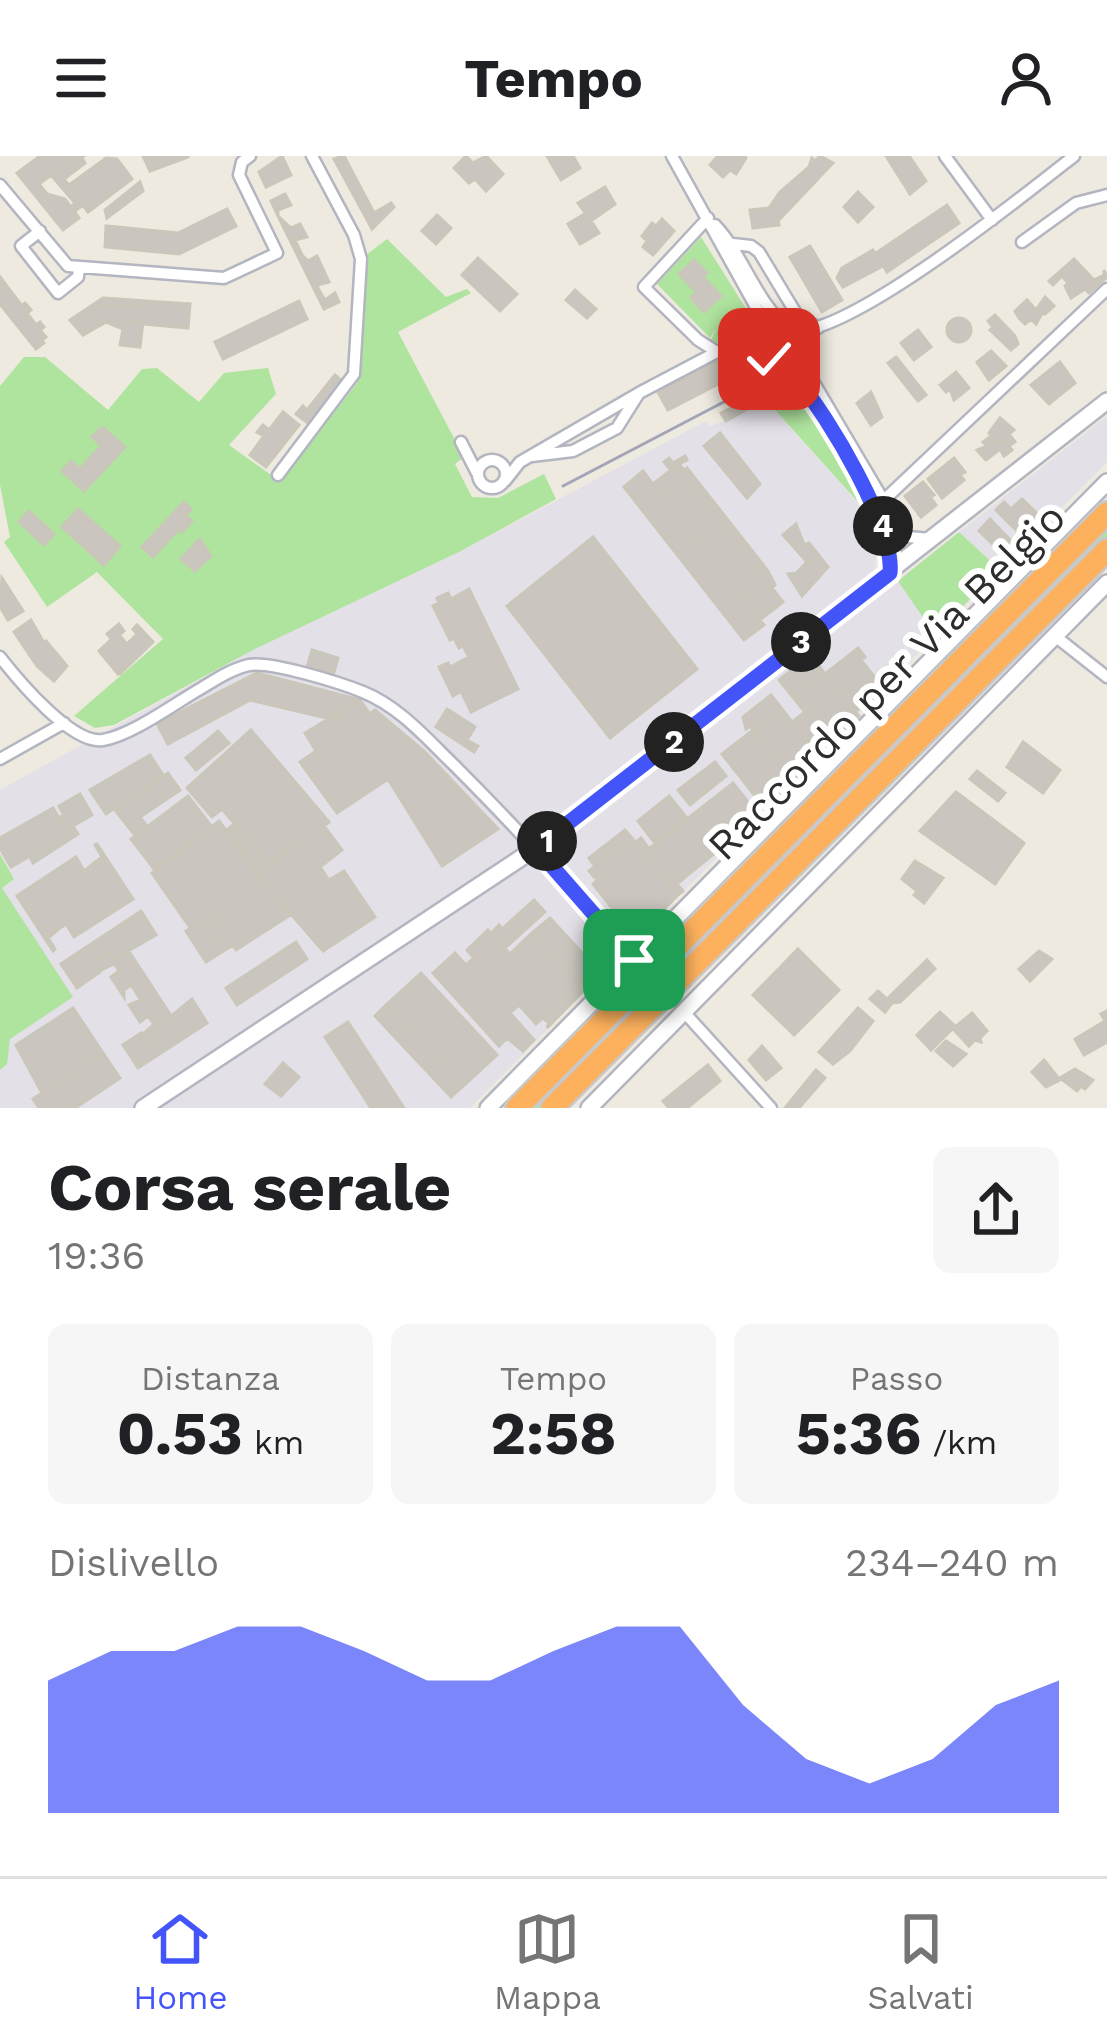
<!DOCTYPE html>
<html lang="it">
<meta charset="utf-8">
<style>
:root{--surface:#fff;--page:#f6f6f6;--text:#202124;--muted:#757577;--line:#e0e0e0;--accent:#4354f8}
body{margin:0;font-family:"Work Sans",sans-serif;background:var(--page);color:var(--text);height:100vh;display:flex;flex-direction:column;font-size:45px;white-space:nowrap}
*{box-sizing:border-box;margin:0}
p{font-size:39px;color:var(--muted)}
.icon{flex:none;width:66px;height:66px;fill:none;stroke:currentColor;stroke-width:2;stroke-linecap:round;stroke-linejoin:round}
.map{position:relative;height:952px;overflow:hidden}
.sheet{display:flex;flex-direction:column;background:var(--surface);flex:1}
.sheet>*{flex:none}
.pin{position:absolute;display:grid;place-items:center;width:102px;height:102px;color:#fff;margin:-51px;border-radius:24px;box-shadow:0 6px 18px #0006}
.km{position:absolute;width:60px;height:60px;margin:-30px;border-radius:50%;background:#222;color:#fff;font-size:33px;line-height:60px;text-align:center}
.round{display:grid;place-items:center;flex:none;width:126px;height:126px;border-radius:18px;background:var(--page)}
.headline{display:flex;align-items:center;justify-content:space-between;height:204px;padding:0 48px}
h1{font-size:66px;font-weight:700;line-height:90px}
.metrics{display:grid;grid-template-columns:repeat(3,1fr);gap:18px;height:204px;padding:12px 48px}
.metrics div{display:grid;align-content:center;border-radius:18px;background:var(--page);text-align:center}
.metrics b{font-size:60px;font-weight:700}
.metrics small{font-size:33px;font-weight:400}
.metrics p{font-size:33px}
.chart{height:336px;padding:24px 48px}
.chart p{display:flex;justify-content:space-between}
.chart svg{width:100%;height:216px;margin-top:12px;fill:var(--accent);opacity:.7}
header{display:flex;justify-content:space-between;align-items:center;height:156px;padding:0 48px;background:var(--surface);font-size:54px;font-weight:700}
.menu{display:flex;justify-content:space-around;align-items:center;height:168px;border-top:3px solid var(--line);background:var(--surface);font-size:33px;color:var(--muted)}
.menu a{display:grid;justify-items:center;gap:6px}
.menu .active{color:var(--accent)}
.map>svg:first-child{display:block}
.industrial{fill:#e3e0e7}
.green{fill:#afe49e}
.building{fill:#cac6bf;stroke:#cac6b9;stroke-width:3}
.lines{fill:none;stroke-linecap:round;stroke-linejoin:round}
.secondary-tunnel{stroke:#c7c4bc;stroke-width:15;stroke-dasharray:15 8;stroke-linecap:butt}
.street-casing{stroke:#b3b5c0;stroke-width:15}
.secondary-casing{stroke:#b3b5c0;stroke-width:20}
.highway-casing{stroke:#c8c8c8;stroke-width:26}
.street{stroke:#fff;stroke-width:10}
.secondary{stroke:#fff;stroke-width:15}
.highway{stroke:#fdb15d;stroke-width:21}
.rail{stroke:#a3a4b7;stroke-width:3}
.route-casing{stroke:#fff;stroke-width:24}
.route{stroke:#4354f8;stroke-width:15}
.labels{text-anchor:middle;stroke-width:12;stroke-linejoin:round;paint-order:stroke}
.street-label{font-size:42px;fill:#2d2d2d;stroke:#fff}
</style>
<header><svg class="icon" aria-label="menu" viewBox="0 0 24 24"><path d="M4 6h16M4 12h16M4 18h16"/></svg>Tempo<svg class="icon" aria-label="person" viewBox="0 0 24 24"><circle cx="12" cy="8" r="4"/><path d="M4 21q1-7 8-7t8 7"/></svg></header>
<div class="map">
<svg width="1107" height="952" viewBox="0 0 1107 952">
<rect width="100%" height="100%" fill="#eeeae0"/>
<path class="industrial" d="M765 244 868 357 879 390 874 412 889 431 1107 260V306L470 952H0V914L7 907 10 883 1 732 14 723 0 698V634L253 494 461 395 706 265 710 270 725 265Z"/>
<path class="green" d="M701 81 754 165 756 183 746 192 710 186 717 171 710 182 657 128Z
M387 83 446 141 467 133 471 137 398 176 464 301 455 308 472 341 498 342 544 318 556 343 461 395 253 494 114 569 95 572 74 560 163 483 97 416 47 451 4 386 10 381 0 329V230L24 201H45L108 254 142 213 157 212 199 246 224 217 268 212 276 238 229 289 281 326 357 227 366 99Z
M741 209 790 226 868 357 766 244 760 246Z
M1107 371V384L543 952H526Z
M959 376 999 413 935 479 898 425Z
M0 698 14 723 2 732 73 841 10 883 7 908 0 914Z"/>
<path class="building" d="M40 0H78L39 28 47 38 65 43 79 62 63 74 17 17Z
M84 0 82 2 85 7 64 23 83 49 75 55 72 50 75 47 51 19 75 1Z
M143 0H188V1L150 15Z
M282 0 291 19 266 31 259 16Z
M344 0 374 57 391 47 394 51 372 73 334 3Z
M466 0 473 7 486 0 503 18 486 35 475 23 469 27 454 12Z
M547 0H573L580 12 561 24Z
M718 0H744L746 2 736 18 730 14 723 21 710 9Z
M820 0 833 7 778 65 779 69 753 72 750 54 769 52 780 36 809 11 812 2 815 5Z
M886 0H909L926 25 910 38Z
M106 2 117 3 132 23 88 56 69 29Z
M140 26 143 35 107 62 105 54Z
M605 31 615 48 591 65 578 47Z
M858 36 873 51 858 66 844 51Z
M285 38 291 49 278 54V60L291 72 300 68 307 81 295 84 302 99 308 105 317 100 329 126 317 129 320 136 325 144 335 137 339 146 324 153 282 68 271 45Z
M947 49 959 67 887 116 876 97Z
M227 53 236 70 179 98 105 91 106 70 178 77Z
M586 57 599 77 580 88 568 68Z
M437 59 451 72 436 88 422 75Z
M662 63 674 75 653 99 643 91 647 85 642 80 652 67 656 70Z
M810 90 842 144 822 156 790 101Z
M873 94 883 110 843 131 837 122 842 112Z
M478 102 517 138 500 155 462 119Z
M1074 103 1094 124 1104 119V114L1107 121 1089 137 1085 133 1071 142 1065 130 1068 127 1062 120 1053 129 1049 125Z
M694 104 707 117 703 121 721 140 704 156 691 142 697 137 679 118Z
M0 121 22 150 25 147 31 154 27 157 36 169 40 166 44 171 40 174 46 181 42 184 44 187 36 193 0 148Z
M575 134 596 153 587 162 566 144Z
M1045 141 1054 150 1045 158 1043 156 1036 168 1031 163 1025 168 1019 162 1015 155 1027 144 1036 154Z
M103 142 145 145 144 152 127 147 121 151 103 149 79 167 87 177 107 164 143 166 140 191 120 189 123 173 106 166 83 179 70 164Z
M145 145 190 148 188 172 143 168Z
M299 145 307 163 223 203 215 186Z
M127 147 144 152 143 166 107 164 87 177 79 167 103 149 121 151Z
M995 159 1015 180 1018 188 1011 194 990 174 993 171 988 165Z
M947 174a12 12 0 1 1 24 0a12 12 0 1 1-24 0Z
M918 174 931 191 914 204 901 187Z
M991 195 1006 210 989 224 977 206Z
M896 201 926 239 918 245 888 207Z
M724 202 730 213 741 208 760 246 726 265 721 257 742 246 730 222 668 254 658 236Z
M1060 206 1075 227 1049 248 1031 229Z
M956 216 969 232 954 244 950 233 946 236 940 229Z
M335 219 343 226 309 268 296 258 303 250 307 254Z
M871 236 882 261 871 269 857 247Z
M283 256 299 269 266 311 250 299 264 280 257 276 263 269 269 274Z
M1000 262 1014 274 1009 278 1015 286 1009 290 1003 283 997 287 989 277Z
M102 271 125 291 84 335 62 315 71 305 80 313 98 293 101 289 92 281Z
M720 277 760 328 747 342 704 290Z
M991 280 997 287 1003 283 1012 294 1004 300 1000 293 986 304 977 294 987 290 983 286Z
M685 300 687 304 679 308 684 314 687 312 768 415 775 429 772 432 673 307Z
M669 302 783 446 760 464 665 344 668 337 663 330 658 335 653 328 671 314 664 306Z
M954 302 965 316 960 319 964 324 942 342 928 323Z
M643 315 658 335 663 330 668 337 665 344 764 469 744 484 624 331Z
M923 326 934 339 930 341 936 349 921 361 905 340Z
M1022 343 1041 361 1022 380 996 354 1004 346 1011 353Z
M184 346 191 353 186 359 192 365 182 376 179 373 153 401 142 391Z
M78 353 120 390 104 409 62 371Z
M29 355 54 378 44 389 19 366Z
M990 363 1012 386 1001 396 979 375Z
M796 368 803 386 805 389 809 387 828 411 802 440 788 418 796 417 807 406 783 379Z
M593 381 697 513 610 582 507 450Z
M200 383 211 400 195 415 181 403Z
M2 422 23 455 8 464 0 451Z
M469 433 518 533 471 556 461 535 453 540 439 511 448 507 450 511 469 501 463 490 459 492 454 482 450 484 433 450 439 447 437 442 448 437 451 443Z
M31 464 44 487 46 485 67 510 54 525 37 510 14 476Z
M119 468 124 475 119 479 127 488 137 478 133 473 137 469 153 486 119 519 132 505 107 478Z
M112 483 132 505 118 518 99 495Z
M858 492 865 501 861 504 884 533 855 556 825 518Z
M312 494 338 502 333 519 307 511Z
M811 499 825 518 796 541 833 588 822 578 812 586 822 598 794 626 783 613 811 591 792 566 805 556 779 524Z
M257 517 360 544 337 561 334 556 326 562 250 544 168 588 157 568Z
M825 518 859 560 833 588 796 541Z
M771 539 782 553 753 574 750 570 746 573 743 561Z
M360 544 370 558 375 554 424 595 498 673 442 710 388 623 337 657 300 606 316 595 305 577Z
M447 553 475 571 467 584 478 590 474 596 436 571Z
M782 553 811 591 783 613 753 574Z
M251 574 329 666 324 670 342 694 320 711 329 724 344 715 375 761 323 795 258 720 302 685 299 681 268 707 222 653 212 661 187 632Z
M753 574 789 620 774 632 779 638 763 650 722 598Z
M218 575 229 587 196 614 186 602Z
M1023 586 1060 614 1043 637 1007 611Z
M150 599 163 619 106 658 90 634Z
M715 606 726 620 690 649 678 634Z
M977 615 1005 637 998 645 970 623Z
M168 617 180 634 140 661 147 670 134 678 115 654Z
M733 627 756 656 711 690 716 696 683 723 655 688Z
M956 636 1024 687 995 728 920 675Z
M80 638 92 659 73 670 78 678 33 707 30 700 68 678 58 662 64 659 59 650Z
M188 640 211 670 154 713 131 683Z
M669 640 686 661 654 686 638 665Z
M53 652 68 678 11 711 0 692V682Z
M219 665 290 759 236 794 226 778 213 786 207 777 220 768 213 758 191 773 152 717Z
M234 668 268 707 299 681 302 685 261 717 228 673Z
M625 674 631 681 595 710 589 702Z
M631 681 678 739 646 771 633 758 623 766 593 728 602 721 595 722 589 715Z
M641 682 649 693 655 688 683 723 677 728 683 735 678 739 636 686Z
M97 688 133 743 74 781 66 768 60 772 48 782 55 793 53 795 17 740 76 701 84 715 102 701 95 689Z
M915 705 943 722 924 747 914 739 917 735 902 723Z
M534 744 545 756 505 792 491 777 499 769 502 773Z
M141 755 156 779 114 803 109 796 93 806 100 816 77 832 61 808Z
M213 758 220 768 207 777 213 786 226 778 233 789 206 806 186 775Z
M550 762 572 786 563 795 576 810 567 818 531 778Z
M488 774 510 798 531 778 578 830 536 868 519 849 510 857 534 884 523 895 507 882 499 890 433 817 455 797 466 809 474 802 467 794Z
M296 786 307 803 237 849 226 832Z
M572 786 596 812 578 830 567 818 576 810 563 795Z
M798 793 839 834 794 879 753 839Z
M128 794 172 861 158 871 163 878 146 888 141 880 154 868 148 860 140 866 129 849 141 844 131 829 124 834V841L111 821 119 815 114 808 99 815 93 806 109 796 114 803Z
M1039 795 1052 803 1030 825 1019 813Z
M927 804 935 813 900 846 892 847 885 856 870 843 878 835 887 843Z
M596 812 601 817 547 872 549 867 543 862Z
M421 817 497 899 462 931 387 848Z
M192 843 207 867 138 912 123 889 141 877 146 888 163 878 158 871Z
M387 848 462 931 451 941 375 860Z
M73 852 103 897 42 937 16 889Z
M858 852 873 865 850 895 833 908 819 896Z
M1107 855V886L1084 899 1075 883 1105 865 1101 858Z
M940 856 955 870 931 894 917 879Z
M972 857 987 875 980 882 981 886 975 884 969 890 953 873Z
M348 866 404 952H371L325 881Z
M946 885 966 898 953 910 936 895Z
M762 890 781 912 766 924 749 904Z
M103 897 120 922 75 952H39L33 943Z
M1044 904 1060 924 1046 931 1032 916Z
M283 907 299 921 281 940 265 928Z
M708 909 720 925 687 952H669L663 945Z
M1075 913 1093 924 1085 933 1081 930 1077 935 1060 922Z
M816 914 825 922 799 952H785Z"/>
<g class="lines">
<path class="secondary-tunnel" d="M641 811 675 846"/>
<g class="street-casing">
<path id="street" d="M672 0 767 171V183C757 192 746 199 732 198
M945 0 992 64
M0 29 68 110 224 122 277 97 239 19 242 6 250 0
M708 62 644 131 698 184 717 196
M715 69C744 99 757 150 791 174
M40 75 21 90 58 137 78 121 79 111
M1022 86 1076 47 1107 39
M733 88 751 90 759 96 797 159 818 172
M766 192a19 19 0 1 1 38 0a19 19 0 1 1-38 0Z
M795 175C853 177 1023 40 1074 0
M803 199 804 210 901 374 909 381 930 383
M739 200 776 210
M784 212C821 243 895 369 890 417
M639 237 715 197
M461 286 478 319
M478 318a14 14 0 1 1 28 0a14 14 0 1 1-28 0Z
M278 319 354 218 361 103 354 79 312 0
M505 325 520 306 639 237 617 272 573 295 532 300
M884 344 1107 133
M1055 480 1107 521
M0 501C18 524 72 589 103 584 132 579 174 548 200 533 215 524 231 513 249 509 271 505 341 527 363 536 400 551 427 583 455 610 518 673 576 737 634 804
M0 603 64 567
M684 856 771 952"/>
</g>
<g class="secondary-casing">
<path id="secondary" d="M143 952 536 692 1107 245
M488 952 1107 326
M589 952 1107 427"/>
</g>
<g class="highway-casing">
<path id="highway" d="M517 952 1107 357
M552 952 1107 394"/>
</g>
<use href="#street" class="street"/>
<use href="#secondary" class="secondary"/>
<use href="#highway" class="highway"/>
<path class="rail" d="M563 330 739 238"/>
</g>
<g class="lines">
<g class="route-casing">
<path id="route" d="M634 804 536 692 890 417C895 372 828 260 798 225 789 214 778 212 769 203"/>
</g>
<use href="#route" class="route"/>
</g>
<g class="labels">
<g class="street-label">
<text transform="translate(886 525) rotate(-45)" y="15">Raccordo per Via Belgio</text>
</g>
</g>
</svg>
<div class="pin" style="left:634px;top:804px;background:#1e9e55"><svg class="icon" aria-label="arrive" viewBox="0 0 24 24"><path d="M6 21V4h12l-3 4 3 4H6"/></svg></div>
<div class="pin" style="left:769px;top:203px;background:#d93025"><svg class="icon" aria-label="check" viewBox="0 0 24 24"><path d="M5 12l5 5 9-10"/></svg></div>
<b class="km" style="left:547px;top:685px">1</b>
<b class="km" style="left:674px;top:586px">2</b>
<b class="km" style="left:801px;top:486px">3</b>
<b class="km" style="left:883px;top:370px">4</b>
</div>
<section class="sheet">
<div class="headline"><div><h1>Corsa serale</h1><p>19:36</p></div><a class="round"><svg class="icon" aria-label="share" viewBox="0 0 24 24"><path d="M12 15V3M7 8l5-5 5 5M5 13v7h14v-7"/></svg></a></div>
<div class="metrics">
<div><p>Distanza</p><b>0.53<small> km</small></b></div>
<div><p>Tempo</p><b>2:58</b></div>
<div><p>Passo</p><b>5:36<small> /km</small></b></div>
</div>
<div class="chart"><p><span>Dislivello</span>234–240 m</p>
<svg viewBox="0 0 160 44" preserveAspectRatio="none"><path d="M0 44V17L10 11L20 11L30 6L40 6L50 11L60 17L70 17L80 11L90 6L100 6L110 22L120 33L130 38L140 33L150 22L160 17V44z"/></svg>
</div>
</section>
<nav class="menu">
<a class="active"><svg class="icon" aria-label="home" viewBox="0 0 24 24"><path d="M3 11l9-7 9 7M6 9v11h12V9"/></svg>Home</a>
<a><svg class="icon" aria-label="map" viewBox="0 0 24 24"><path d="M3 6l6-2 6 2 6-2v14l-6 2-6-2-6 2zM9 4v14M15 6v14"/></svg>Mappa</a>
<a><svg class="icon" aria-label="saved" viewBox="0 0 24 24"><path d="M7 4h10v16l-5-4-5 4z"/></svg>Salvati</a>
</nav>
